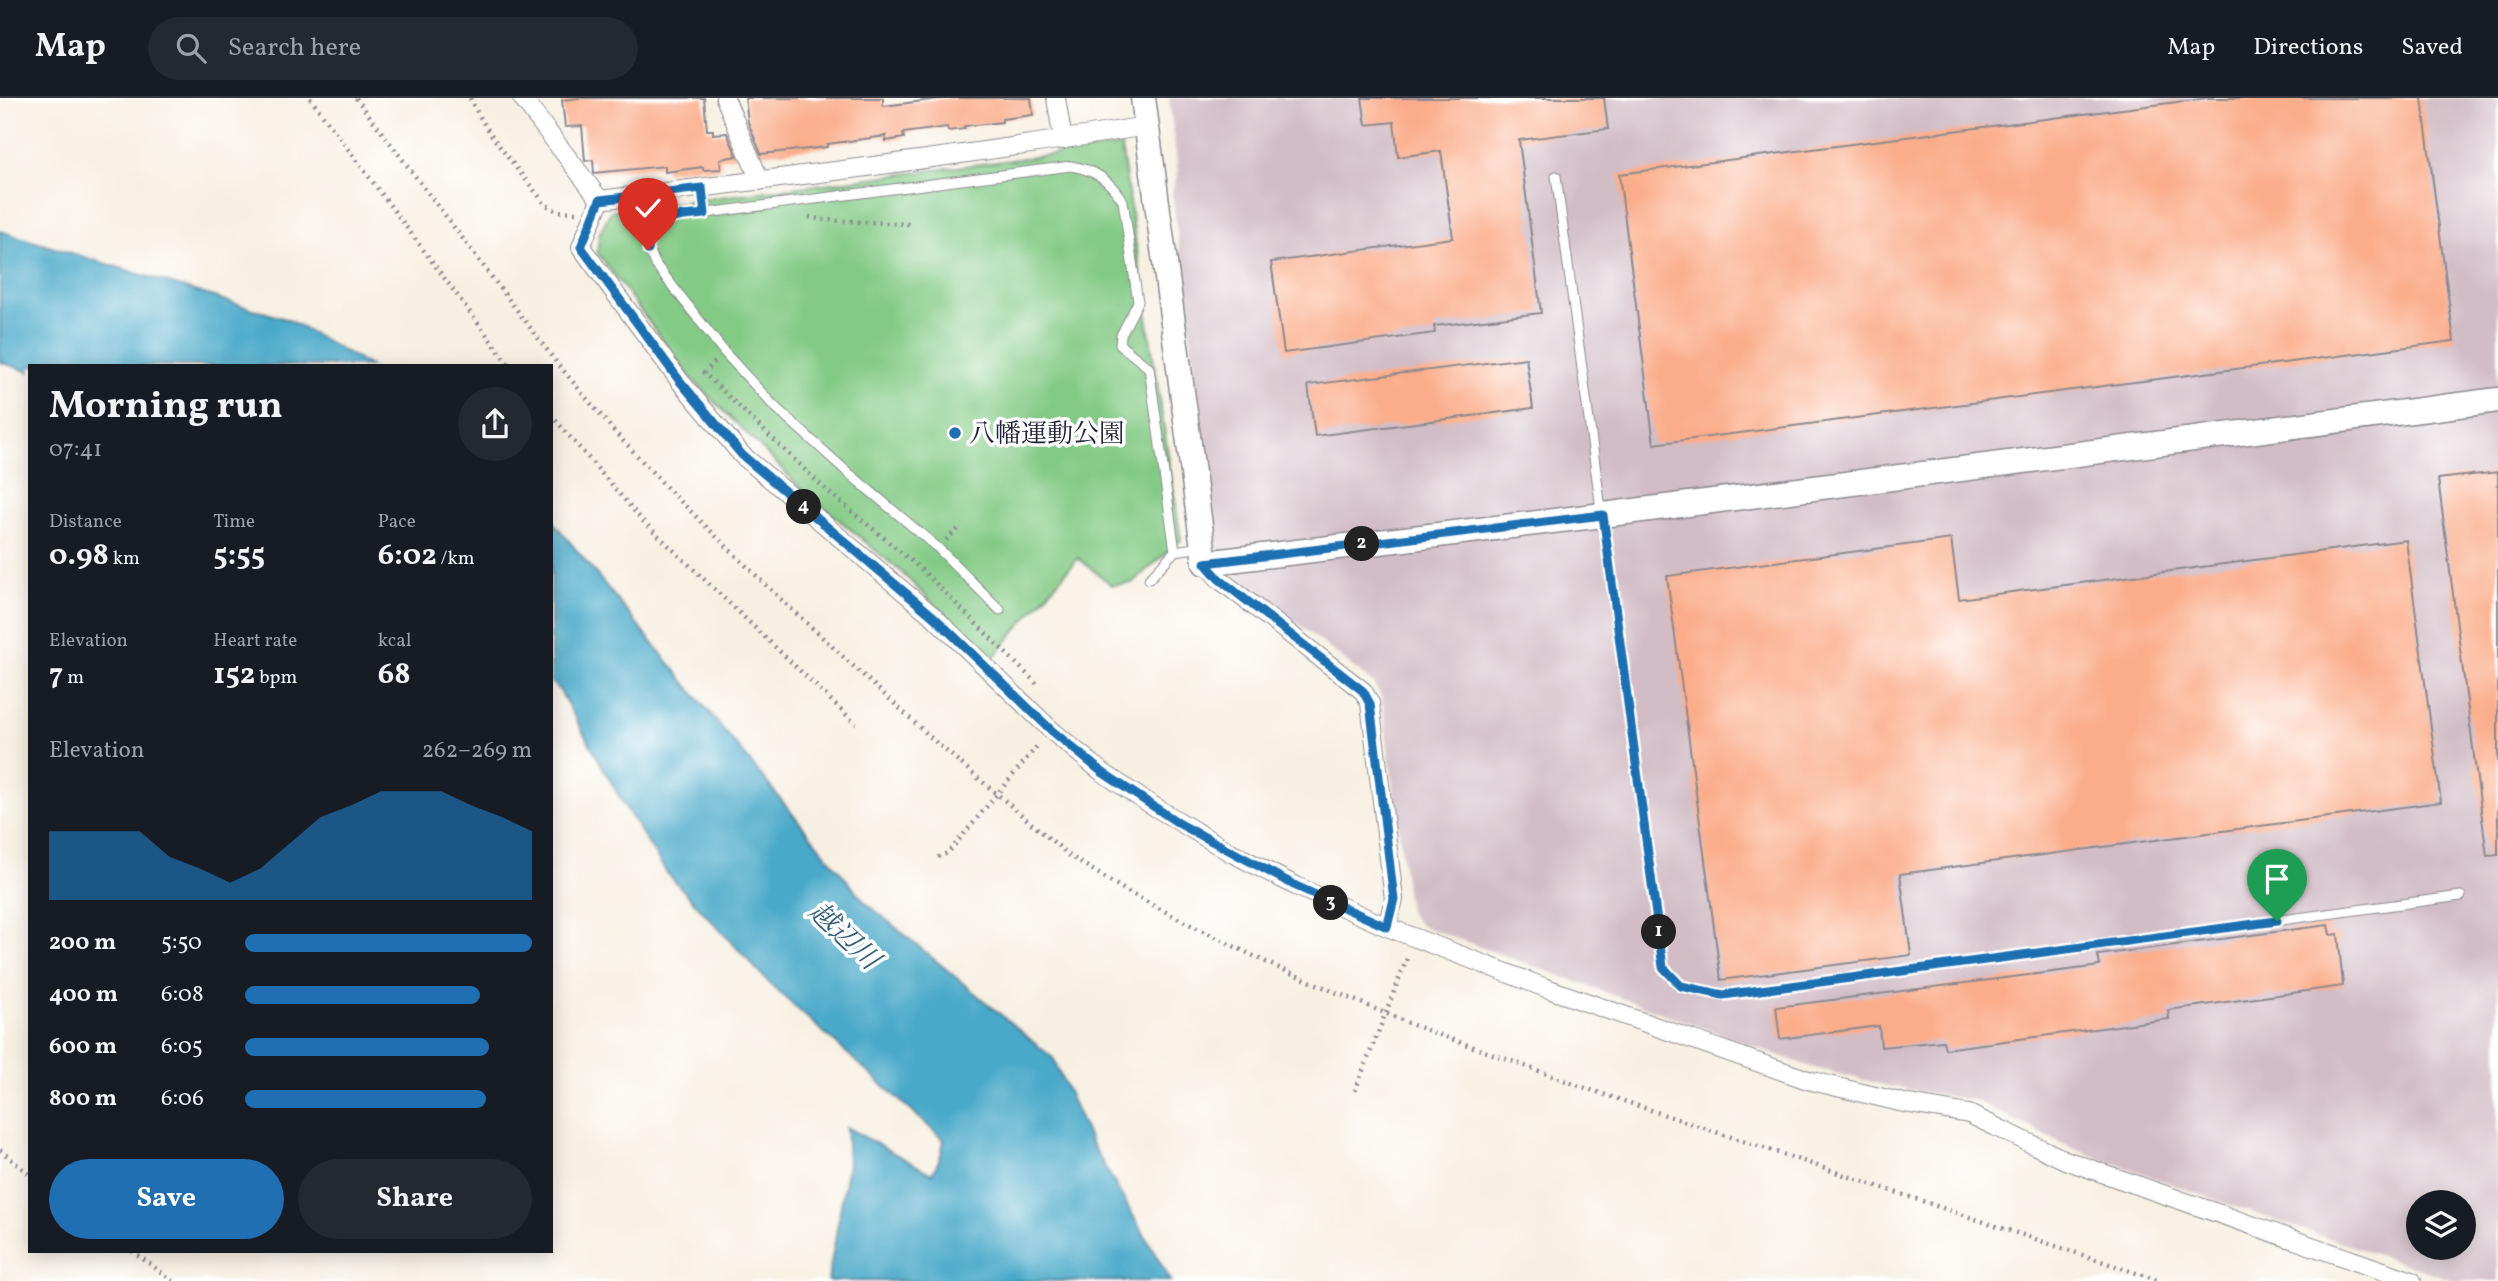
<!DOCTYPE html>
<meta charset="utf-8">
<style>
:root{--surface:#171b24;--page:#242831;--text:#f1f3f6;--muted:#9ea1a6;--line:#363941;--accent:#1f6fb2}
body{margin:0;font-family:Vollkorn,"Noto Serif JP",serif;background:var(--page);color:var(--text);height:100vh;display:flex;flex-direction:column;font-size:26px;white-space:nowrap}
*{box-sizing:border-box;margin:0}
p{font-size:23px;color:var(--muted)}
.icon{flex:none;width:38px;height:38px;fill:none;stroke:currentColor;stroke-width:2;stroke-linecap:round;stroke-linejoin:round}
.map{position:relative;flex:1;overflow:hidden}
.details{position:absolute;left:28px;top:266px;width:525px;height:889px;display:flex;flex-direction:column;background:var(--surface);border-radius:0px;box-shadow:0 4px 18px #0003}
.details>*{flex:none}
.fabs{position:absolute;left:2406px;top:1092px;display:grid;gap:14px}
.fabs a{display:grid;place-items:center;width:70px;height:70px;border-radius:50%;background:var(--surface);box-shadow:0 4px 18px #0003;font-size:35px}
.pin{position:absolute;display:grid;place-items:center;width:60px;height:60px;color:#fff;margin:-72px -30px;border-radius:50% 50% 50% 0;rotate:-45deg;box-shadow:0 0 7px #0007}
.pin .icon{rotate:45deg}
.km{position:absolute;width:35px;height:35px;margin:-18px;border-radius:50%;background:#222;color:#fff;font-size:19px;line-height:35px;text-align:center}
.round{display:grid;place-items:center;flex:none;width:74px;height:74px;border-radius:37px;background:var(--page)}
.headline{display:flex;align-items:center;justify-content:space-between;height:119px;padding:0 21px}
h1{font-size:38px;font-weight:700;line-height:52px}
.metrics{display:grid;grid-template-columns:repeat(3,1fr);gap:10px;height:119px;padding:7px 21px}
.metrics div{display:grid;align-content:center}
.metrics b{font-size:30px;font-weight:700}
.metrics small{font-size:19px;font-weight:400}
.metrics p{font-size:19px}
.chart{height:196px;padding:14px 21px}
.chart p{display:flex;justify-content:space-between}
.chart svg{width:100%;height:126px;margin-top:7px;fill:var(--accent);opacity:.7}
.button{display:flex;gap:14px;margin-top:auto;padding:14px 21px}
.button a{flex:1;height:80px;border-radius:42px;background:var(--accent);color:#fff;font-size:28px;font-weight:700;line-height:80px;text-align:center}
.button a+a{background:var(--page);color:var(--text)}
ul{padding:0 21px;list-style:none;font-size:23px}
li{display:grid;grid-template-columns:112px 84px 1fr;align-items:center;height:52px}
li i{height:18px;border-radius:9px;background:var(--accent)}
header{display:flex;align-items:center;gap:42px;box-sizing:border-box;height:98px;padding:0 35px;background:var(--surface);border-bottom:2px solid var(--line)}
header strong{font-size:33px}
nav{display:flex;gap:38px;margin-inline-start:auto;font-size:24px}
.search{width:490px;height:63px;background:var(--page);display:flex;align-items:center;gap:18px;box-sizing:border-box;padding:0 24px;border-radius:38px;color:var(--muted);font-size:26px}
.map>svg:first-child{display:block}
.industrial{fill:#d2bdc6;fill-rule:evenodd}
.green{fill:#83ca85;stroke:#527660;stroke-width:2}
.water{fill:#4aa9c9;stroke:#366682;stroke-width:2}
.building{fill:#fbad8b}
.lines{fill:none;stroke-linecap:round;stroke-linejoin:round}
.lane-casing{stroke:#8c898e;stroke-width:11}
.street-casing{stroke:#8c898e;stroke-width:20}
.secondary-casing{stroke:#8c898e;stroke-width:27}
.path{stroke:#8c898e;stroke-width:4.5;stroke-dasharray:2 5;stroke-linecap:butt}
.lane{stroke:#fff;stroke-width:9}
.street{stroke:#fff;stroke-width:18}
.secondary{stroke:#fff;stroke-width:24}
.route-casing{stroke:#fff;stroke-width:14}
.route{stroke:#1f6fb2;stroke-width:9}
.poi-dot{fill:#1f6fb2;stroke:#fff;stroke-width:2.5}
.labels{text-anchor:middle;stroke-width:7;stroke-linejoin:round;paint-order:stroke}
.poi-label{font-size:26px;fill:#22223b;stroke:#fff;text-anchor:start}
.water-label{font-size:28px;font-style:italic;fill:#345f7b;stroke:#fff}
</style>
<header>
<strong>Map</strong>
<div class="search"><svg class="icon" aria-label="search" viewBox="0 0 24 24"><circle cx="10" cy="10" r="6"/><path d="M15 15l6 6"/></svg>Search here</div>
<nav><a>Map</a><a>Directions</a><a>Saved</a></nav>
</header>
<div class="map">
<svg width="2498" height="1183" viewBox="0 0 2498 1183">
<rect width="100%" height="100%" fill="#fff"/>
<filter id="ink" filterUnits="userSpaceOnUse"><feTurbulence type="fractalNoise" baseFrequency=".0143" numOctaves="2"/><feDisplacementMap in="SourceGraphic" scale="14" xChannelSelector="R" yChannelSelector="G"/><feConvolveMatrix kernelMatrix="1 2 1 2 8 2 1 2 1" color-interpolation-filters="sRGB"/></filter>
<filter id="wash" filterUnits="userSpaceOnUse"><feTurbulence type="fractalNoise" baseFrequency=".00686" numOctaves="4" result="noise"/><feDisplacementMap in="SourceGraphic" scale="28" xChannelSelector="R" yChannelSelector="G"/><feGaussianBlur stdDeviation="1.57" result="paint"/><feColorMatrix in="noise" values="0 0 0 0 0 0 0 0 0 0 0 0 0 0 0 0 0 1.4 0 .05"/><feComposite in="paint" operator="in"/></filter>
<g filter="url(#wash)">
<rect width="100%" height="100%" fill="#f7f0e2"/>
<path class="industrial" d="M1169 0H2498V1183H2456L2235 1109 2069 1049 1974 1002 1888 988 1811 969 1420 827 1409 814 1382 600 1373 585 1219 463 1172 94 1178 74ZM2418 1104H2464V1150H2418Z"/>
<path class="green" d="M1121 48 1181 442 1132 485 1112 487 1078 460 991 562 899 472 800 389 691 280 597 154 600 134 611 113Z"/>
<path class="water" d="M0 133 289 222 370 268H30V274L0 264Z
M551 421 864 803 1053 960 1090 1043 1171 1183H828L848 1066 846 1029 932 1076 940 1060 944 1042 773 889 666 774 624 707 560 593 551 584Z"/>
<g id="blocks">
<path class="building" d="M578 0H704L707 32H713V36L727 35 737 58 720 61 721 71 703 72V69L665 74V68L594 75 593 62 585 63 582 28 565 29 562 2Z
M745 0H883V8L947 0H1031L1033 17 1002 21V24L964 28 965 31 948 33 947 29 903 35 904 40 886 43V38L827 46V49L761 56 748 24Z
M1362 0H1604L1608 31 1519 42 1541 215 1434 228 1435 235 1284 255 1271 164 1453 140 1441 53 1398 59 1394 24 1366 27Z
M2208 0H2422L2454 243 1654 346 1619 76Z
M1526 260 1533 310 1315 338 1308 287Z
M2498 374V757L2487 758 2438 381Z
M1951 441 1959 501 2406 442 2441 704 1900 776 1911 857 1721 882 1667 478Z
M2328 827 2330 837 2338 836 2343 888 2168 912 2169 921 1945 951 1943 943 1881 949 1879 928 1780 941 1776 909 2100 868 2098 857Z"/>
</g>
</g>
<g filter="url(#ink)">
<use href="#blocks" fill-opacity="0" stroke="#8c898e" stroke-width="2"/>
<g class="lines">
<g class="lane-casing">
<path id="lane" d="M1556 78 1663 869 1680 889 1723 897 2461 798
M702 90 705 116
M1175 453 1201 449
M1000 512 938 450 845 372 773 307 725 255 656 167C643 143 647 135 668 120L1071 68C1096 72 1109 82 1123 103L1138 204 1121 237 1120 247 1149 270 1175 453 1149 481"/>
</g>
<g class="street-casing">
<path id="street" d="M522 0 600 102C782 80 965 58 1146 28
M725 0 760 83
M1056 0 1063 42
M600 102 581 149 679 282 742 357 934 519 1051 632 1102 674 1142 701 1228 753 1296 788 1387 829 1546 890 1808 982 1904 1005 1969 1016 2065 1062 2412 1183
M1205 465 1219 481 1363 593 1370 605 1394 801 1387 829"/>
</g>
<g class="secondary-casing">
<path id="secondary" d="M1143 0 1205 465 1603 417 2498 302"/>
</g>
<path class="path" d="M310 0 510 268
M356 0 557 265 614 333 670 393 773 494 938 646 1070 758 1128 794 1185 824 1272 867 1413 927 1588 991 2160 1183
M470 0C488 39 519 72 545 106L557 113 576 114
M809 119 824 122 909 126
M715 264 704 275 825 391 921 471 1037 586
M551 317 642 422 856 626
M946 442 959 430
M938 759 948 755 1038 647
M1355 993 1408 858
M0 1052 30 1077
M132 1153 173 1183"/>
<use href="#lane" class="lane"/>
<use href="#street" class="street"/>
<use href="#secondary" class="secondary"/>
</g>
</g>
<g class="lines" filter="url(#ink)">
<g class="route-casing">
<path id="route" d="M648 152C649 116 677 119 705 116L702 90 600 102 581 149 679 282 742 357 934 519 1051 632 1102 674 1180 726 1296 788 1387 829 1394 801 1370 606 1363 593 1219 481 1205 465 1603 417 1663 869 1681 888 1723 897 2277 823"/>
</g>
<use href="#route" class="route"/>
</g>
<circle class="poi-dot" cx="955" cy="335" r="7"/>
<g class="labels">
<g class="poi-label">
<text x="969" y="344">八幡運動公園</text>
</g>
<g class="water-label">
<text transform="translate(845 837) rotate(43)" y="10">越辺川</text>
</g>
</g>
</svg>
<div class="fabs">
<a><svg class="icon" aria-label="layers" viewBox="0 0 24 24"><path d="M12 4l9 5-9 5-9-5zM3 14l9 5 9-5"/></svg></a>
</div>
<div class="pin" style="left:2277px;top:823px;background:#1e9e55"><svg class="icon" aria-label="arrive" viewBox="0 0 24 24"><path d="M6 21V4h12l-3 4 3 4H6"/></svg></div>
<div class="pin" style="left:648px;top:152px;background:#d93025"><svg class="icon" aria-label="check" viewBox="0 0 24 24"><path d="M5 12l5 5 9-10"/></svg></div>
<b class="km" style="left:1659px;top:834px">1</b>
<b class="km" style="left:1362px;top:446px">2</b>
<b class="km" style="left:1331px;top:805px">3</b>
<b class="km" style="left:804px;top:409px">4</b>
<section class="details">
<div class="headline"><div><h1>Morning run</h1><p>07:41</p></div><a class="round"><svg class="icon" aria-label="share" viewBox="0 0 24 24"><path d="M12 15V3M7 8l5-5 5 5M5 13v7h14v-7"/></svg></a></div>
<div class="metrics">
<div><p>Distance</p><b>0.98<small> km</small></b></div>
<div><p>Time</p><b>5:55</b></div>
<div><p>Pace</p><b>6:02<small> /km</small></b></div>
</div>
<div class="metrics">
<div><p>Elevation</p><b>7<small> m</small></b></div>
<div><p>Heart rate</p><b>152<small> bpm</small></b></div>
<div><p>kcal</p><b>68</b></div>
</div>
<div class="chart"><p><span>Elevation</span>262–269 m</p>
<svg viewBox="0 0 160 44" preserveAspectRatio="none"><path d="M0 44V20L10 20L20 20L30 20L40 29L50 33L60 38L70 33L80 24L90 15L100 11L110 6L120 6L130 6L140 11L150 15L160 20V44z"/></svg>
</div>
<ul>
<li><b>200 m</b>5:50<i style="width:100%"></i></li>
<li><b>400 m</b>6:08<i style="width:82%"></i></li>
<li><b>600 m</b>6:05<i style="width:85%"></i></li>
<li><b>800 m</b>6:06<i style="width:84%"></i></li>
</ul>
<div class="button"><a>Save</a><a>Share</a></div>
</section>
</div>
